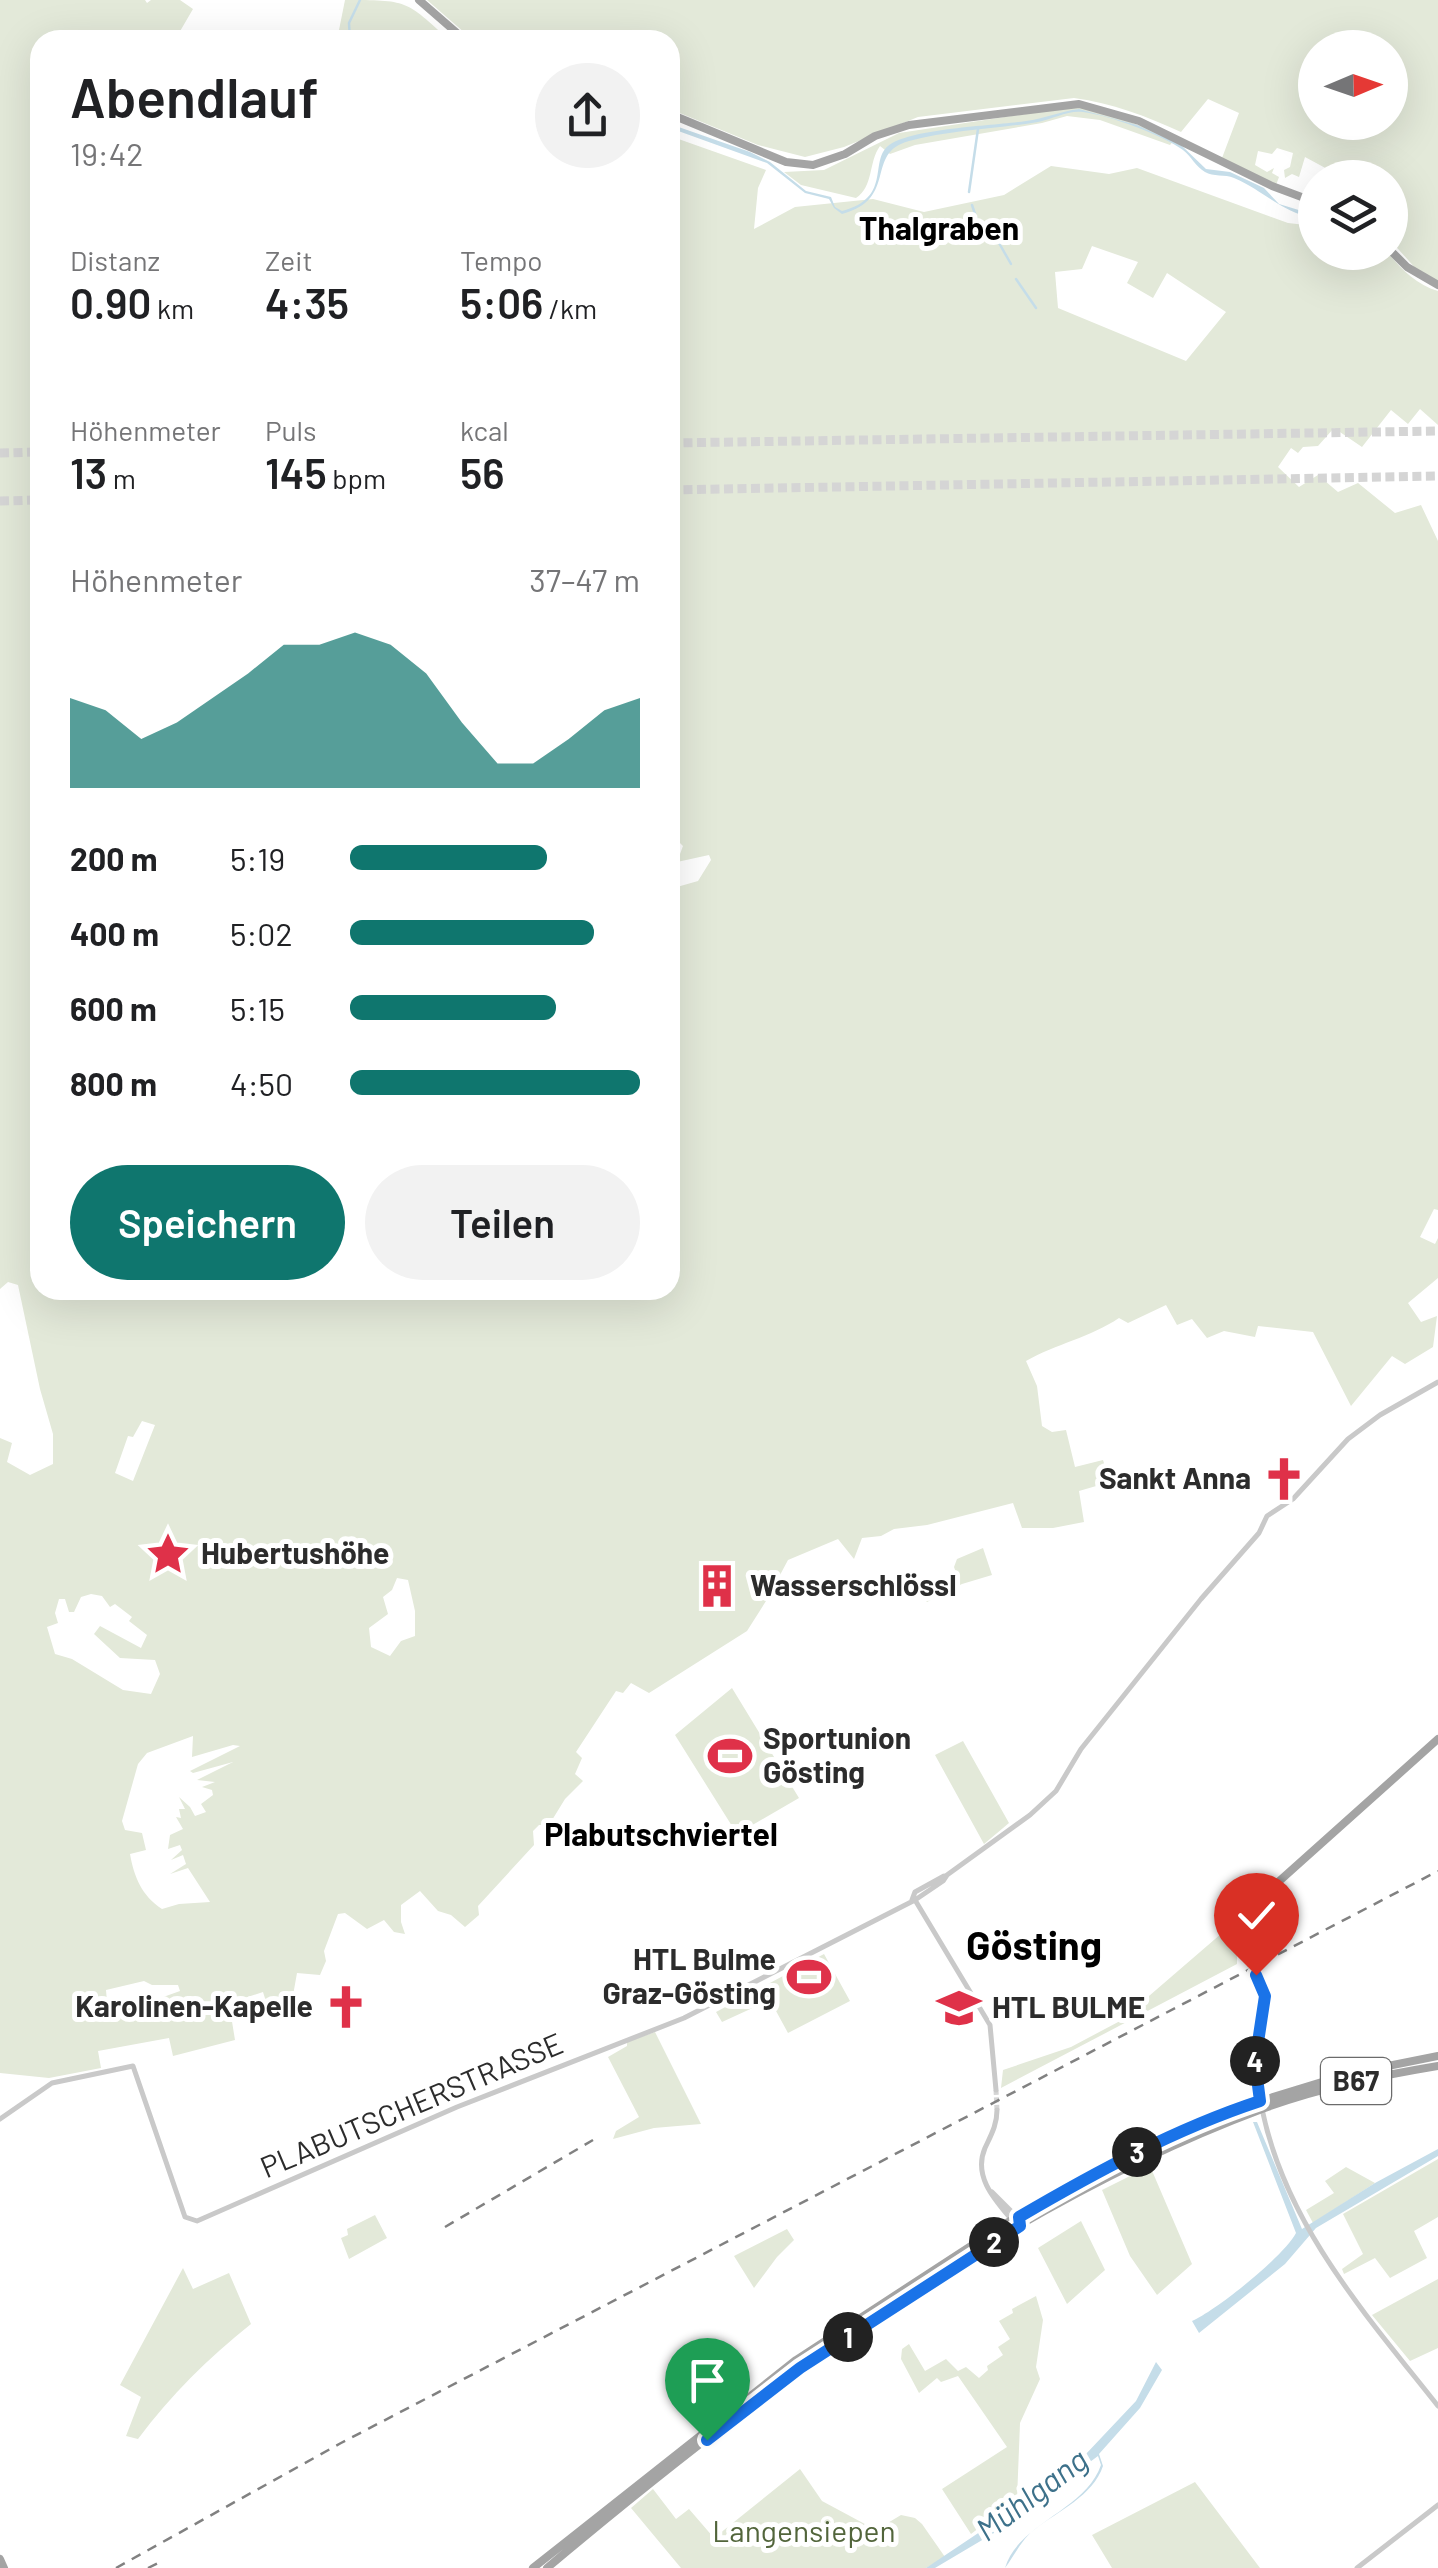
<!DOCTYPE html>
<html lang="de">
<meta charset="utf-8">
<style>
:root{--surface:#fff;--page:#f2f2f2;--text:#202124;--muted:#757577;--accent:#0f766e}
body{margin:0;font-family:Barlow,sans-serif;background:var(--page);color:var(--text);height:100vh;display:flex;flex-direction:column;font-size:38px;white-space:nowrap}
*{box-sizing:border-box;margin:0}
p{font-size:32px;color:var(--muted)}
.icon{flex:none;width:55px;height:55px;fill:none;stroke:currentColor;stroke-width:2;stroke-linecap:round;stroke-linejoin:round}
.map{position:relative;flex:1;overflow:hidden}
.panel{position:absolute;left:30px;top:30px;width:650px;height:1270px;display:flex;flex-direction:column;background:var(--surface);border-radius:30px;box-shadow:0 10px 40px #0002}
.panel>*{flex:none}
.needle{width:65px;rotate:88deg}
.fabs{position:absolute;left:1298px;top:30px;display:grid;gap:20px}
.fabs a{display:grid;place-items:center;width:110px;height:110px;border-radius:50%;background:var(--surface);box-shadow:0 10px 40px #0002;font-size:50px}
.pin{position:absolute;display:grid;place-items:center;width:85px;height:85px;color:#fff;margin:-102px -42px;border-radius:50% 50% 50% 0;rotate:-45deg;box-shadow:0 0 10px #0007}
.pin .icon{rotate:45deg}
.km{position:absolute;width:50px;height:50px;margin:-25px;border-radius:50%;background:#222;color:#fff;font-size:28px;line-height:50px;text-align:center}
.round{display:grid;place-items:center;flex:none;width:105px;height:105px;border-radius:52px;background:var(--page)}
.overview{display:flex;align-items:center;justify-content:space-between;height:170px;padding:0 40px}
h1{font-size:55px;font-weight:600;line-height:75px}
.stats{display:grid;grid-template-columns:repeat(3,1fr);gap:15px;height:170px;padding:10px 40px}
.stats div{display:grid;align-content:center}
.stats b{font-size:42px;font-weight:600}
.stats small{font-size:28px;font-weight:400}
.stats p{font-size:28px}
.chart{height:280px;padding:20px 40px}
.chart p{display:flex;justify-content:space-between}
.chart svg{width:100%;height:180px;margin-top:10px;fill:var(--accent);opacity:.7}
.action{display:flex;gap:20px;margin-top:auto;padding:20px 40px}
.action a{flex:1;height:115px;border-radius:60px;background:var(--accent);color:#fff;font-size:40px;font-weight:600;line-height:115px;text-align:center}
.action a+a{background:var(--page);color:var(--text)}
ul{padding:0 40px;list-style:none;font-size:32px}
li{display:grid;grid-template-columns:160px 120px 1fr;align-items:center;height:75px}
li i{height:25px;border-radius:12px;background:var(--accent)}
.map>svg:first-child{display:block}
.green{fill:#e3e9d9;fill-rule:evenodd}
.water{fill:#c5dde9}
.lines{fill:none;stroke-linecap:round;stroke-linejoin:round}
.stream{stroke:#c5dde9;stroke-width:2.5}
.minor-tunnel{stroke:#d5d5d5;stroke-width:5;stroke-dasharray:5 2.5;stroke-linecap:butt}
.major-tunnel{stroke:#d5d5d5;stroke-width:8;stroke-dasharray:8 4;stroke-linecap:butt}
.highway-tunnel{stroke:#d5d5d5;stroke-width:9;stroke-dasharray:9 4.5;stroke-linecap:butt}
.minor{stroke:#c9c9c9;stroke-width:5}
.major{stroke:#a4a4a4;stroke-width:8}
.rail{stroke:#818181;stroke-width:2.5;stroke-dasharray:10 8;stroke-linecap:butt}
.route-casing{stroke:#fff;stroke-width:20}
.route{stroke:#1a73e8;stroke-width:12}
.labels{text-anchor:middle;stroke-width:10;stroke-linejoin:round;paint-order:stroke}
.shield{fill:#fff;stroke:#6b6b6b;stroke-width:2.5}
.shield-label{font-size:28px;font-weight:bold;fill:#2c2c2c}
.poi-label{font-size:30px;font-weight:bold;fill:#2c2c2c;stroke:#fff;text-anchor:start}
.street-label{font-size:30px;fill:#2c2c2c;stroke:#fff}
.park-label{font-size:30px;fill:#52653b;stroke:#fff}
.neighbourhood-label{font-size:32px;font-weight:bold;fill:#000;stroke:#fff}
.water-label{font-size:32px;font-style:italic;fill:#3d718a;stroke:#fff}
.district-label{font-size:40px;font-weight:bold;fill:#000;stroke:#fff}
</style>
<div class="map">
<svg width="1438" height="2568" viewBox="0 0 1438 2568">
<rect width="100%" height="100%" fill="#fff"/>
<path class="green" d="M0 0H145L147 3 151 0H180L193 9 179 33 186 40H40V1290H670V889L698 881 711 860 709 855 677 862 683 846 670 833V136L766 170 758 188 754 229 795 207 873 199 924 212 1004 195 1051 166 1109 174 1137 168 1288 223 1315 226V252L1388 253C1402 270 1417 285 1438 291V425L1420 409 1408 424 1391 410 1362 447 1334 428 1318 446 1303 447 1298 453 1291 448 1278 467 1299 487 1318 475 1338 492 1358 483 1395 513 1421 505 1438 541V1210L1434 1209 1420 1237 1435 1244 1438 1238V1278L1408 1303 1421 1322 1437 1316 1433 1347 1405 1364 1392 1356 1351 1406 1313 1332 1258 1326 1255 1337 1224 1331 1207 1338 1192 1319 1177 1325 1166 1305 1128 1323 1119 1318C1091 1337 1056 1344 1026 1361L1037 1386 1042 1426 1052 1432 1066 1430 1075 1467 1103 1460 1110 1482 1079 1491 1084 1522 1053 1528H1022L1013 1503 927 1525 894 1529 881 1536 862 1538 854 1559 838 1539 788 1560 780 1575H766L757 1590 766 1601 747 1631 649 1693 631 1683 623 1693 616 1691 576 1752 582 1758 575 1774 583 1781 565 1799 549 1825H539L533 1831 534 1845 478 1906 479 1915 465 1927 451 1915 438 1911 420 1891 401 1905V1922L405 1934 394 1932 384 1920 367 1929 345 1913 338 1914 324 1951 326 1961 320 1975 297 1973 292 2001 269 2011 263 1992 229 2003 235 2040 173 2056 169 2038 98 2051 101 2068 49 2078 0 2073V1438L12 1443 7 1462 30 1475 53 1464V1434L40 1389 18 1285 8 1282 0 1289ZM1092 246 1138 262 1127 283 1153 298 1167 273 1226 312 1186 361 1058 308 1055 272 1082 269ZM142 1421 155 1425 133 1481 115 1473 128 1436 133 1437ZM397 1578 408 1580 415 1611V1636L401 1641 390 1656 371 1647 369 1628 388 1614 383 1597 392 1590ZM91 1594 102 1596 110 1607 115 1604 132 1617 129 1621 147 1635 141 1648 100 1626 94 1634 120 1658 155 1660 160 1674 151 1694 123 1690 72 1659 55 1654 47 1627 58 1623 55 1613 59 1599H65L69 1612H74L81 1597ZM193 1736 192 1757 233 1745 240 1746 190 1771 193 1773 233 1762 197 1780 215 1782 202 1787 212 1790 213 1795 201 1804 206 1812 195 1816 190 1807 179 1797 185 1809H179L181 1818 176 1817 183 1829 170 1835 168 1849 180 1845 182 1850 171 1860 183 1855 186 1864 170 1874 188 1868 210 1902 179 1904 162 1909C142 1896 134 1877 130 1854L146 1850 142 1833 125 1830 122 1821 138 1764 147 1753ZM144 1981 152 1985H178L180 1991 141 2005 107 2002 106 1990Z
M345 0C407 0 406 0 449 40H337Z
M427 0H1438V281L1418 271 1390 240V178L1342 177 1305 157 1299 177 1292 174 1285 178 1284 170 1290 167 1293 153 1277 148 1272 154 1258 151 1255 165 1267 172 1274 168 1272 173 1279 177 1276 185 1222 158 1239 113 1208 99 1181 132C1146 116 1112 103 1074 98L918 117 844 147 805 157 758 145 670 109V40H473ZM1315 48H1390V122H1315Z
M1065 108H1089L1176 138 1170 145 1100 120 1067 116 1042 123 915 145 890 154 880 146C868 163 874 186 856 198L801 185 784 172 824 170 899 133Z
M983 1548 992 1575 962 1584 927 1602 924 1598 959 1581 954 1567 957 1559Z
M732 1688 799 1798 737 1834 675 1735Z
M963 1741 1009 1823 984 1844 935 1755Z
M1229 1927 1237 1945V1964L1001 2088 1003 2070 1071 2047 1120 2021Z
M824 1954 850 2001 788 2033 770 2000 722 2022 716 2012Z
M655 2032 701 2124 654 2128 613 2139 616 2131 639 2117 608 2057 627 2046V2042Z
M1438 2159V2217L1414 2231 1427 2258 1390 2278 1375 2258 1344 2274 1342 2269 1363 2254 1343 2214Z
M1150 2166 1192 2264 1157 2295 1130 2256 1102 2190Z
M1346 2167 1375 2183 1313 2223 1306 2210 1334 2193 1325 2181Z
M375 2215 387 2238 349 2259 341 2238 348 2235 347 2229Z
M1081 2221 1105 2270 1067 2304 1038 2248Z
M787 2229 794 2240 777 2257 754 2288 734 2256Z
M183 2268 193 2289 229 2273 251 2324C208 2358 171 2395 138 2439L126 2436 141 2397 120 2385Z
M1438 2279V2348L1410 2361 1372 2315Z
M1036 2296 1043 2320 1036 2367 1040 2379 1020 2423 1017 2499 971 2534 942 2489 1007 2447 958 2376 941 2382 937 2378 919 2393 901 2359 902 2349 909 2344 925 2371 946 2359 958 2371 966 2367 979 2378 988 2370 987 2366 1003 2355 998 2347 1010 2339 999 2321 1013 2313 1012 2309Z
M800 2469 822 2501 876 2530 901 2515 915 2518 922 2524 945 2557 926 2568H681L631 2508 653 2489 676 2519 689 2509 714 2538Z
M1195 2482 1260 2568H1112L1092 2535Z"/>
<path class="water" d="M1079 109 1137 125 1181 145 1206 169 1230 172 1264 188 1279 204 1315 215V219C1279 211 1266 192 1234 178 1225 174 1213 177 1205 172 1196 167 1191 156 1183 150 1163 135 1108 115 1083 112 1068 110 1053 119 1038 122 995 129 951 130 909 141 864 153 899 199 842 214L834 208 829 199 805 193 767 163 670 128V124L750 152 770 162 806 191 831 197 835 207 842 211C892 198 869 162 888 146 911 128 995 126 1026 121 1044 119 1061 111 1079 109Z
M1253 2122H1257L1302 2229 1375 2183 1438 2149V2156L1316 2228 1285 2264 1199 2333 1192 2321C1217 2310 1284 2256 1296 2233Z
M1156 2362 1162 2370 1140 2408 1099 2454 1103 2466C1093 2496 1058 2511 1034 2530 1022 2539 1014 2556 1005 2568 1018 2523 1085 2511 1101 2465L1098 2456 994 2533 935 2568H926L1068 2473 1136 2401Z"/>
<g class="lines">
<path class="stream" d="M350 40 349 23 360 0
M969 192 978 129
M972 205 978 223 999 243 1011 264
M1016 279 1036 308"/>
<path class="minor-tunnel" d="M996 2090 997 2110"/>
<path class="major-tunnel" d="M1248 1958 1256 1975"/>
<path class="highway-tunnel" d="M670 443 1438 431
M0 453 40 452
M670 490 1438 476
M0 501 40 500"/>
<path class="minor" d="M912 1900 915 1892 944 1876
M915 1900 990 2025 996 2090
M1262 2109C1286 2226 1367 2316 1438 2406
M997 2110C997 2125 991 2135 985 2148 973 2176 994 2199 1011 2219
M0 2119 52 2083 133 2066 185 2217 197 2221 457 2107 684 2018 915 1900 943 1881 947 1875 1030 1815 1056 1791 1081 1749 1201 1599 1259 1533 1267 1516 1293 1499 1348 1439 1380 1415 1438 1382
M992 2192 1019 2219
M1357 2568 1438 2505"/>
<path class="major" d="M419 0 465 40
M670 114 786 162 813 165 845 154 875 136 909 125 1079 104 1139 121 1272 186 1315 202
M1390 250 1407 267 1438 285
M1248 1958V1921L1257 1901 1438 1739
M1256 1975 1265 1996 1255 2062 1261 2105
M0 2559 4 2568
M533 2568 796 2360 1003 2225 1067 2188 1137 2153 1247 2105 1348 2074 1438 2056
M547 2568C758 2391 1002 2206 1262 2109 1319 2088 1378 2076 1438 2066"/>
<path class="rail" d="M445 2227 593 2140
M116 2568 341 2443 1438 1871
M148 2568 162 2561"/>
</g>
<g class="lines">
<g class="route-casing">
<path id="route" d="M707 2440 800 2368 1020 2226 1019 2217C1096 2172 1175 2129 1260 2101L1255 2062 1265 1996 1256 1975"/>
</g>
<use href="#route" class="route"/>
</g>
<defs>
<g id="church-bare" transform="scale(3.45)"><path d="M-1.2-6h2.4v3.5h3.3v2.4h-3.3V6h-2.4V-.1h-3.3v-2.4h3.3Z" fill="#df3149" stroke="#fff" stroke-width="2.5" paint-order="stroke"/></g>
<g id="sight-bare" transform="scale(3.45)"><path d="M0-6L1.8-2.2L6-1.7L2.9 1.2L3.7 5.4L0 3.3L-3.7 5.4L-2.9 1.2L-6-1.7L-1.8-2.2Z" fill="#df3149" stroke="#fff" stroke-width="2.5" paint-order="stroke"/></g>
<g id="building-bare" transform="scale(3.45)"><path d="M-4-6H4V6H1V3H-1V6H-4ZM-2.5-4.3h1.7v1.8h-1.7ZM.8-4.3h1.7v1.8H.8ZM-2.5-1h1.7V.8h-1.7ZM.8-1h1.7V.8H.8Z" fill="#df3149" stroke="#fff" stroke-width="2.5" paint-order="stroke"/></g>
<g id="stadium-bare" transform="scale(3.45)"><path d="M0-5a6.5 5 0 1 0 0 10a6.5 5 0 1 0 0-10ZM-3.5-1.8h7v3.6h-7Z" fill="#df3149" stroke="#fff" stroke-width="2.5" paint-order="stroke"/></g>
<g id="school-bare" transform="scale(3.45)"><path d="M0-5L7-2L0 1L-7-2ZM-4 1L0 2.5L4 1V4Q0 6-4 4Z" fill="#df3149" stroke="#fff" stroke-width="2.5" paint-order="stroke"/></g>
</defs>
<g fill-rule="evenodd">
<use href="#church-bare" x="1284" y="1479"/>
<use href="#sight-bare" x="168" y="1554"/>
<use href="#building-bare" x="717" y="1586"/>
<use href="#stadium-bare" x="730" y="1756"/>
<use href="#stadium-bare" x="809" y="1977"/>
<use href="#church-bare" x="346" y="2007"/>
<use href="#school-bare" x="959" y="2008"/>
</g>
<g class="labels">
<rect class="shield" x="1321" y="2058" width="70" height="46" rx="8"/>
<g class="shield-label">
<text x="1356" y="2091">B67</text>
</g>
<g class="poi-label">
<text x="1251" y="1489" text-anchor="end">Sankt Anna</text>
<text x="201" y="1564">Hubertushöhe</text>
<text x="750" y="1596">Wasserschlössl</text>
<text x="763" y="1749">Sportunion<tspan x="763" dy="34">Gösting</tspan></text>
<text x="776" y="1970" text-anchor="end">HTL Bulme<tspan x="776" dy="34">Graz-Gösting</tspan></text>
<text x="313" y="2017" text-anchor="end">Karolinen-Kapelle</text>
<text x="992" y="2018">HTL BULME</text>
</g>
<g class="street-label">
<text transform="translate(412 2106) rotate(-23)" y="10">PLABUTSCHERSTRASSE</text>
</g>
<g class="park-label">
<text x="804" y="2542">Langensiepen</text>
</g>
<g class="neighbourhood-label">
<text x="939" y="240">Thalgraben</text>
<text x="661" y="1846">Plabutschviertel</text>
</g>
<g class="water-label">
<text transform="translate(1032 2495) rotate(-37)" y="11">Mühlgang</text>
</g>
<g class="district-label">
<text x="1034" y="1960">Gösting</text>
</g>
</g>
</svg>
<div class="fabs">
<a><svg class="needle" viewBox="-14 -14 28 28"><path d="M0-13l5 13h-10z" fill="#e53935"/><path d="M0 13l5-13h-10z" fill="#757577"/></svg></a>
<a><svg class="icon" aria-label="layers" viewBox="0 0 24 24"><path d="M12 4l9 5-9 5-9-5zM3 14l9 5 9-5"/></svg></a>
</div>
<div class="pin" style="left:707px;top:2440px;background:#1e9e55"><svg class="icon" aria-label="arrive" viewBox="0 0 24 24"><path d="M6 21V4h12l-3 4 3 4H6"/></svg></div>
<div class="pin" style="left:1256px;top:1975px;background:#d93025"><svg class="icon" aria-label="check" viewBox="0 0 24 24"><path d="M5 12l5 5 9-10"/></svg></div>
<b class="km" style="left:848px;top:2337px">1</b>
<b class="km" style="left:994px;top:2242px">2</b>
<b class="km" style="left:1137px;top:2152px">3</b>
<b class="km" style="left:1255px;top:2061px">4</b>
<section class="panel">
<div class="overview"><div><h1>Abendlauf</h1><p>19:42</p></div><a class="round"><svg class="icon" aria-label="share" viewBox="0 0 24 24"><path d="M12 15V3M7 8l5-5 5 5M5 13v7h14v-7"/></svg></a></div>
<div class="stats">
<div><p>Distanz</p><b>0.90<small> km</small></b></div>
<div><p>Zeit</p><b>4:35</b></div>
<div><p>Tempo</p><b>5:06<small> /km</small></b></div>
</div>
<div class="stats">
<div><p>Höhenmeter</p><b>13<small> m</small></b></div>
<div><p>Puls</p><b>145<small> bpm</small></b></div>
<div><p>kcal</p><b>56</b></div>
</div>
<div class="chart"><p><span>Höhenmeter</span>37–47 m</p>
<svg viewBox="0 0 160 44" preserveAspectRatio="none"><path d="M0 44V22L10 25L20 32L30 28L40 22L50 16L60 9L70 9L80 6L90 9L100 16L110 28L120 38L130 38L140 32L150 25L160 22V44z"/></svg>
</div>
<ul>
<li><b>200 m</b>5:19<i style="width:68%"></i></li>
<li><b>400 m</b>5:02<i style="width:84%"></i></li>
<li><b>600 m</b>5:15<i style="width:71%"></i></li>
<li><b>800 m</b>4:50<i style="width:100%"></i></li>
</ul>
<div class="action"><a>Speichern</a><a>Teilen</a></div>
</section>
</div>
